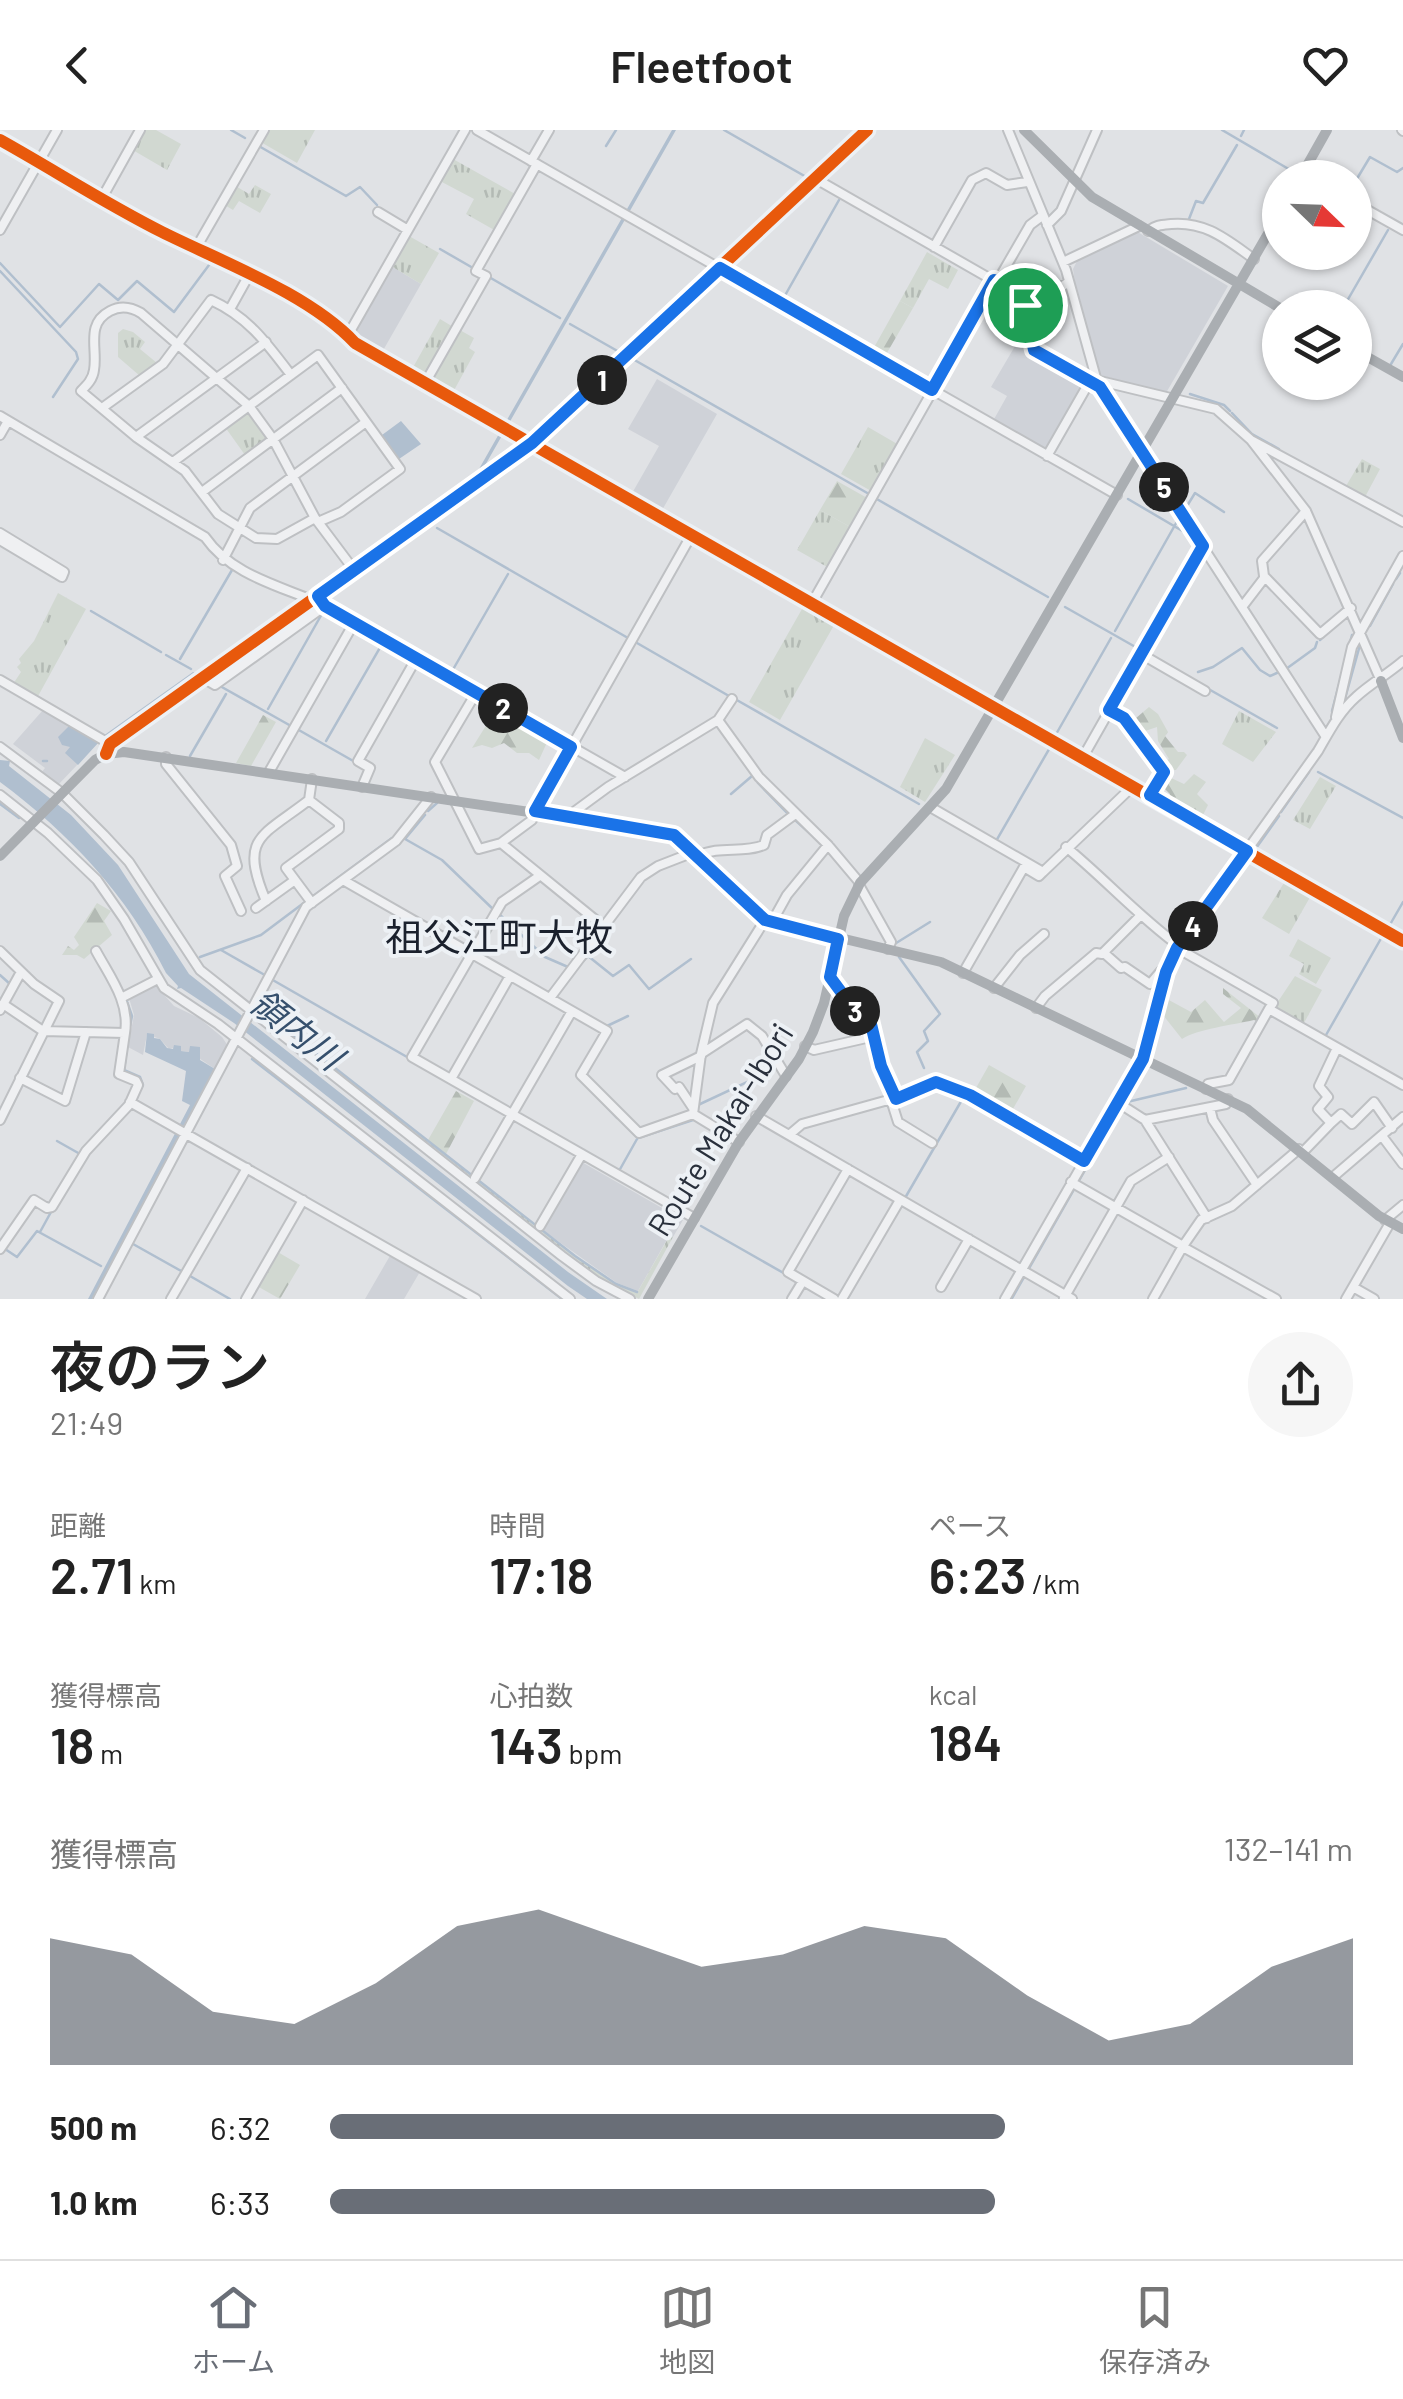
<!DOCTYPE html>
<html lang="ja">
<meta charset="utf-8">
<style>
:root{--surface:#fff;--page:#f6f6f6;--text:#222;--muted:#767676;--line:#e0e0e0;--accent:#696e77}
body{margin:0;font-family:Barlow,"Noto Sans JP",sans-serif;background:var(--page);color:var(--text);height:100vh;display:flex;flex-direction:column;font-size:38px;white-space:nowrap}
*{box-sizing:border-box;margin:0}
p{font-size:32px;color:var(--muted)}
.icon{flex:none;width:55px;height:55px;fill:none;stroke:currentColor;stroke-width:2;stroke-linecap:round;stroke-linejoin:round}
.map{position:relative;height:1169px;overflow:hidden}
.details{display:flex;flex-direction:column;background:var(--surface);flex:1}
.details>*{flex:none}
.needle{width:65px;rotate:113deg}
.controls{position:absolute;left:1262px;top:30px;display:grid;gap:20px}
.controls a{display:grid;place-items:center;width:110px;height:110px;border-radius:50%;background:var(--surface);box-shadow:0 2px 8px #0004;font-size:50px}
.pin{position:absolute;display:grid;place-items:center;width:85px;height:85px;color:#fff;margin:-42px;border:5px solid #fff;border-radius:50%;box-shadow:0 2px 10px #0007}
.km{position:absolute;width:50px;height:50px;margin:-25px;border-radius:50%;background:#222;color:#fff;font-size:28px;line-height:50px;text-align:center}
.round{display:grid;place-items:center;flex:none;width:105px;height:105px;border-radius:52px;background:var(--page)}
.overview{display:flex;align-items:center;justify-content:space-between;height:170px;padding:0 50px}
h1{font-size:55px;font-weight:600;line-height:75px}
.figures{display:grid;grid-template-columns:repeat(3,1fr);gap:15px;height:170px;padding:10px 50px}
.figures div{display:grid;align-content:center}
.figures b{font-size:50px;font-weight:600}
.figures small{font-size:28px;font-weight:400}
.figures p{font-size:28px}
.chart{height:280px;padding:20px 50px}
.chart p{display:flex;justify-content:space-between}
.chart svg{width:100%;height:180px;margin-top:10px;fill:var(--accent);opacity:.7}
ul{padding:0 50px;list-style:none;font-size:32px}
li{display:grid;grid-template-columns:160px 120px 1fr;align-items:center;height:75px}
li i{height:25px;border-radius:12px;background:var(--accent)}
header{display:flex;justify-content:space-between;align-items:center;height:130px;padding:0 50px;background:var(--surface);font-size:45px;font-weight:600}
.menu{display:flex;justify-content:space-around;align-items:center;height:140px;border-top:2px solid var(--line);background:var(--surface);font-size:28px;color:var(--muted)}
.menu a{display:grid;justify-items:center;gap:5px}
.menu .current{color:var(--accent)}
.map>svg:first-child{display:block}
.built{fill:#cfd2d8}
.grass{fill:url(#grass-tufts)}
.forest{fill:url(#forest-firs)}
.water{fill:#b0bfcf}
.lines{fill:none;stroke-linecap:round;stroke-linejoin:round}
.stream{stroke:#b0bfcf;stroke-width:2.5}
.street-casing{stroke:#bec0c3;stroke-width:12}
.street{stroke:#eff0f2;stroke-width:8}
.secondary{stroke:#aaaeb2;stroke-width:10}
.cycleway-casing{stroke:#edf1f5;stroke-width:19}
.cycleway{stroke:#e8590c;stroke-width:12}
.route-casing{stroke:#fff;stroke-width:20}
.route{stroke:#1a73e8;stroke-width:12}
.labels{text-anchor:middle;stroke-width:8;stroke-linejoin:round;paint-order:stroke}
.street-label{font-size:32px;fill:#29303c;stroke:#edf1f5}
.water-label{font-size:35px;font-style:italic;fill:#36506d;stroke:#edf1f5}
.quarter-label{font-size:38px;fill:#1b212d;stroke:#edf1f5}
</style>
<header><svg class="icon" aria-label="back" viewBox="0 0 24 24"><path d="M15 5l-7 7 7 7"/></svg>Fleetfoot<svg class="icon" aria-label="heart" viewBox="0 0 24 24"><path d="M12 20l-8-8c-3-5 5-10 8-4 3-6 11-1 8 4z"/></svg></header>
<div class="map">
<svg width="1403" height="1169" viewBox="0 0 1403 1169">
<defs>
<pattern id="grass-tufts" width="24" height="20" patternUnits="userSpaceOnUse" patternTransform="scale(2.5)"><rect width="24" height="20" fill="#d1d8d1"/><path d="M3 7l-1-3M5 7V3M7 7l1-3M15 17l-1-3M17 17v-4M19 17l1-3" fill="none" stroke="#b3bab4"/></pattern>
<pattern id="forest-firs" width="22" height="20" patternUnits="userSpaceOnUse" patternTransform="scale(2.5)"><rect width="22" height="20" fill="#d1d8d1"/><path d="M5 1l3.5 6h-7zM16 11l3.5 6h-7z" fill="#b3bab4"/></pattern>
</defs>
<rect width="100%" height="100%" fill="#e0e2e5"/>
<path class="built" d="M1136 101 1228 156 1166 263 1100 245 1075 153 1073 139 1079 127Z
M391 136 421 154 381 224 356 210 353 203Z
M1025 199 1031 222 1083 252 1084 257 1044 320 993 291 1007 266 991 257Z
M657 249 717 284 661 382 631 365 659 316 628 299Z
M43 580 98 613 58 655 41 643 45 638 13 614Z
M156 856 174 876 199 888 222 907 228 916 215 939 190 922 181 921V916L169 919 160 909 147 904 143 925 128 917 134 885 129 868Z
M580 1031 683 1090 673 1107 669 1106 638 1161 617 1153 541 1099Z
M391 1124 421 1140 404 1169H365Z"/>
<path class="grass" d="M142 0H156L181 14 167 40 131 19Z
M265 0H315L297 33 259 11Z
M453 29 517 65 496 101 466 84 474 69 440 51Z
M234 55 249 64 255 55 271 64 260 83 239 71 233 80 223 74Z
M409 106 439 123 421 154 391 136Z
M927 122 958 140 948 159 929 149 913 178 900 171Z
M440 189 455 198 424 248 411 241Z
M123 199 133 202 145 212 140 219 157 233 140 246 118 227V203Z
M458 199 474 208 469 218 475 222 452 264 430 251Z
M245 283H250L267 306 266 310 245 325 225 297Z
M868 297 899 315 873 362 841 344Z
M1362 329 1380 339 1365 367 1346 356Z
M820 380 852 398 829 438 797 420Z
M58 463 86 479 37 568 13 554 21 542 17 537 21 533 19 529 34 511Z
M806 472 837 490 780 590 749 572Z
M1239 581 1276 602 1253 632 1222 614Z
M925 608 955 625 925 672 900 657Z
M1320 647 1336 656 1310 699 1293 690Z
M1287 748 1313 762 1289 804 1262 788Z
M1298 809 1331 828 1316 854 1299 844 1304 834 1289 826Z
M1295 846 1322 860 1304 893 1275 876Z
M267 858 260 875 283 898 574 1126 616 1155 637 1163 670 1105 673 1107 639 1169 598 1148 564 1124 257 881 255 877Z"/>
<path class="forest" d="M900 171 913 178 884 228 872 221Z
M837 351 869 369 852 398 820 380Z
M1149 577 1158 584 1168 602 1165 606 1178 622H1184L1187 625 1176 640H1168L1161 634 1169 629 1158 611 1157 597 1136 604 1129 594Z
M497 578 549 608 539 630 529 623H517L504 613 492 618 482 615 472 618Z
M263 585 276 592 251 636 236 633Z
M1194 644 1206 652 1197 664 1208 675 1200 691 1168 673 1170 664 1163 657 1169 647 1184 654Z
M97 773 111 781 104 791 112 805 84 829 77 825H62L68 816 74 820 79 815 74 807Z
M1223 858 1261 888 1259 892 1254 890C1233 895 1197 899 1182 909L1163 885 1167 869 1191 882 1205 870 1224 892 1241 878 1223 864Z
M989 935 1026 956 1009 986 972 965Z
M456 961 474 971 446 1024 428 1010Z
M276 1121 300 1135 280 1169 257 1156Z"/>
<path class="water" d="M672 0H676L483 339 485 358 216 551 209 549 481 356 479 339Z
M401 291 421 314 399 329 382 305Z
M193 542 199 543 98 613 78 635 65 623 70 617 62 615 58 607 69 596 96 611Z
M0 630 10 631 9 636 71 685 118 735 189 844 568 1142 607 1169H587L568 1156 234 893 181 858 177 859 178 856 166 843C127 765 70 704 0 652Z
M147 903 154 904V908L160 909 167 918 173 919 174 915 181 916V921L189 922 190 916 200 917V930L215 939 92 1169H88L190 975 182 971 186 941 145 922Z
M1141 938 1144 939 1013 1169H1010Z"/>
<g class="lines">
<path class="stream" d="M231 0 245 8
M724 0 808 48
M1222 0 1292 41
M1241 6 1244 0
M257 15 346 66 360 57 377 75
M606 16 616 0
M1355 52 1370 27 1397 42 1403 38
M1374 88 1403 105
M1189 89 1196 71 1203 73 1237 15
M440 119 473 138
M0 133 60 197 99 154 118 170 137 151 174 182 212 131
M0 141 76 222 78 229 53 267
M489 147 560 188
M783 169 839 70
M1343 178 1388 100
M570 194 621 223
M631 228 869 364
M1391 234 1403 214
M1190 264 1224 275 1230 281
M1232 283 1252 304 1279 319
M875 368 1048 467
M1128 369 1191 406
M1184 381 1195 363 1224 382
M437 398 628 508
M1396 449 1400 443
M1065 477 1139 519
M91 481 161 522
M1363 490 1372 473
M1370 496 1393 454
M1115 501 1179 388
M1320 510 1323 507
M637 513 729 566
M166 525 191 539
M180 529 232 440
M1286 539 1315 518 1317 512
M1198 542 1213 537 1242 518 1260 540 1270 546 1279 542
M451 543 508 444
M220 556 291 596
M1205 557 1277 598
M735 569 919 674
M1344 572 1360 515
M268 579 323 482
M1332 581 1352 505
M718 597 754 646
M297 599 355 632
M1055 606 1111 508
M326 611 382 514
M190 626 226 564
M43 631H47
M1318 642 1403 688
M758 653 788 684
M731 664 752 646
M0 674 19 688
M428 681 437 673
M1281 682 1309 642
M425 685 405 709 442 730 495 781
M795 690 822 714
M996 711 1052 614
M1254 721 1279 686
M312 767 392 708
M499 784 545 827 568 837
M1388 798 1403 772
M893 815 930 792
M1185 818 1249 728
M221 820 263 844
M200 827 261 805 305 772
M899 827 940 884 924 901 928 911 917 922 924 938
M581 833 588 826 613 846 629 835 649 859 691 829
M0 845 10 854
M271 849 407 927
M1169 854 1181 824
M555 867 607 896 628 886
M126 869 132 886 130 896
M260 875 284 898 575 1126 616 1154 637 1162
M1275 878 1300 892
M129 902 124 940 140 947 143 955 136 968
M1326 905 1383 805
M1151 923 1168 860
M252 929 562 1169
M577 946 617 988
M966 967 994 983
M1127 972 1186 958
M698 975 777 938
M623 993 638 1008 693 990
M57 1011 80 1024
M619 1041 637 1009
M1081 1062 1092 1069
M905 1068 963 968
M701 1096 787 1145
M40 1102 51 1082
M133 1114 183 1142
M5 1119 17 1127 37 1101 101 1136
M190 1146 230 1169
M847 1169 870 1129"/>
<g class="street-casing">
<path id="street" d="M477 0 1117 365
M1008 0 1066 140 1098 255 1326 607
M1402 0 1403 1
M0 10C54 40 106 74 162 102 222 132 309 164 355 213L1403 811
M531 31 549 0
M816 49 1024 168 1034 220 1100 257
M102 68 140 0
M1355 73 1403 100
M378 82 408 100
M1047 95 1061 81 1097 0
M0 100 57 0
M1148 101C1156 95 1161 95 1171 94 1206 91 1227 110 1254 129
M934 117 972 50 986 43 1007 55 1027 52
M196 118 264 0
M1063 132 1139 96
M997 152 1030 95 1042 86
M230 179 249 145
M1026 179 1069 152
M348 205 465 0
M1096 250 1216 279 1251 310 1306 381 1381 551
M425 253 486 146 476 141 537 34
M932 260 994 150
M102 278 163 234 211 170C248 187 266 212 291 245
M0 286 205 407C230 443 273 454 312 470
M0 305 8 291
M136 307 266 212
M1251 310 1403 392
M1047 326 1090 251
M173 332 318 225 400 339 341 382 318 392
M202 362 342 258
M1306 381 1262 431 1264 446 1320 504 1351 478
M315 388 277 409 256 408 218 384 185 341 136 307 81 261C87 255 93 249 94 240 98 219 85 194 110 181 121 175 131 177 141 183L249 276 273 309 315 388 354 440
M0 403 64 442 62 447 0 410
M223 430 250 378 366 292
M318 465 325 476 625 647
M812 473 933 260
M1242 477 1265 447
M1141 524 1205 561
M203 548 215 555 325 476
M0 550 110 614
M476 563 435 632 479 719 501 713 603 796
M1109 580 1123 588 1163 642 1150 665
M1336 587 1352 517 1403 426
M718 590 732 569
M0 617 62 663 104 705 129 732 200 840 562 1126 596 1151 630 1169
M106 624 110 614 532 313 867 0
M166 627V634L231 715 237 736 225 746 241 781
M1083 627 1203 416
M269 642 354 493
M362 657 370 638 358 631 416 529
M0 665 48 703 97 750 124 789 164 858 218 894 570 1169
M932 678 1043 742 1133 656
M535 681 692 404
M567 687 608 657 718 590 759 647 828 715 860 753
M501 713 532 690 533 681
M1066 717C1105 749 1138 786 1179 816
M698 726C720 715 742 724 764 715L767 705 794 685
M538 747 502 772 412 927 694 1088
M343 750 607 901 581 945 639 1003 693 984
M859 755 891 812 888 819
M266 771C239 707 261 707 309 670
M312 773 286 738 339 699V693L309 670 312 649
M256 778 295 750
M772 792 787 765 828 715
M1177 818 1273 873 1269 879 1403 955
M0 821 34 854 59 871 0 990
M1104 823 1121 838 1125 837 1150 854 1161 841 1166 842
M963 843 1024 737 1039 746 1043 742
M829 847 859 885 870 890 881 936 895 969
M994 858 1020 825 1044 804
M121 868 158 849
M550 868 641 747 658 736 694 722
M3 874 43 901 125 903C130 872 110 847 96 821
M1036 878 1045 866 1096 823 1102 824 1140 786
M0 880 21 842
M805 916 814 920 875 906
M701 924 747 894 762 906 786 946
M20 948 65 971 86 902
M451 949 510 846
M1206 959 1208 954 1229 950 1269 879
M891 970 898 992 932 1013
M130 972 476 1169
M1117 972 1145 990 1207 1088
M693 978 679 957 675 959 662 945 701 926
M1210 978 1213 990 1257 1055
M693 984 701 924 713 873 765 790
M693 984 739 1012
M756 986 1072 1169
M1145 990 1226 974 1228 969
M1331 993 1341 984 1352 994 1374 972 1392 998
M789 1005 802 994 917 962 937 952 970 965 1083 1031
M1382 1006 1403 1034
M1303 1022 1331 993 1318 979 1328 967 1319 956 1337 918
M1333 1047 1403 987
M475 1048 572 881
M1071 1052 1183 1116 1201 1090 1232 1076 1299 1019
M1385 1090 1403 1075
M540 1096 582 1024
M1183 1117 1276 1169
M0 1119 34 1070 47 1078 52 1077 86 1021 129 975 138 955 136 951 119 944 125 903
M941 1157 969 1109
M1353 1157 1374 1169
M1064 1168 1131 1051 1169 1027
M98 1169 306 777 396 711 431 667
M171 1169 247 1038
M246 1169 303 1070
M792 1169 803 1151
M834 1169 788 1142 848 1039
M842 1169 900 1070
M1005 1169 1143 929 1166 842 1177 818 1318 621C1329 602 1339 582 1356 567 1370 554 1388 544 1403 531
M1153 1169 1183 1116
M1346 1169 1390 1093"/>
</g>
<use href="#street" class="street"/>
<path class="secondary" d="M1024 0 1092 67 1280 178
M1300 48 1327 0
M1355 220 1403 247
M1381 551 1403 608
M0 726 95 630 106 624 124 622 664 702 684 713 765 790 941 832 1247 979 1379 1086 1403 1099
M648 1169 739 1012 799 929 813 902 824 873 844 786 860 753 946 659 1280 83"/>
<g class="cycleway-casing">
<path id="cycleway" d="M0 10C54 40 106 74 162 102 222 132 309 164 355 213L1403 811
M106 624 110 614 532 313 867 0"/>
</g>
<use href="#cycleway" class="cycleway"/>
</g>
<g class="lines">
<g class="route-casing">
<path id="route" d="M720 138 932 260 994 150 997 152 1024 168 1034 220 1100 257 1203 416 1109 580 1124 588 1164 642 1150 665 1247 721 1177 818 1166 842 1143 929 1084 1031 970 965 936 952 896 969 881 936 870 890 859 886 830 847 838 809 765 790 674 705 535 681 571 617 325 476 318 466 532 313Z"/>
</g>
<use href="#route" class="route"/>
</g>
<g class="labels">
<g class="street-label">
<text transform="translate(721 1000) rotate(-58)" y="11">Route Makai-Ibori</text>
</g>
<g class="water-label">
<text transform="translate(296 900) rotate(38)" y="12">領内川</text>
</g>
<g class="quarter-label">
<text x="499" y="821">祖父江町大牧</text>
</g>
</g>
</svg>
<div class="controls">
<a><svg class="needle" viewBox="-14 -14 28 28"><path d="M0-13l5 13h-10z" fill="#e53935"/><path d="M0 13l5-13h-10z" fill="#767676"/></svg></a>
<a><svg class="icon" aria-label="layers" viewBox="0 0 24 24"><path d="M12 4l9 5-9 5-9-5zM3 14l9 5 9-5"/></svg></a>
</div>
<div class="pin" style="left:1025px;top:175px;background:#1e9e55"><svg class="icon" aria-label="arrive" viewBox="0 0 24 24"><path d="M6 21V4h12l-3 4 3 4H6"/></svg></div>
<b class="km" style="left:602px;top:250px">1</b>
<b class="km" style="left:503px;top:578px">2</b>
<b class="km" style="left:855px;top:881px">3</b>
<b class="km" style="left:1193px;top:796px">4</b>
<b class="km" style="left:1164px;top:357px">5</b>
</div>
<section class="details">
<div class="overview"><div><h1>夜のラン</h1><p>21:49</p></div><a class="round"><svg class="icon" aria-label="share" viewBox="0 0 24 24"><path d="M12 15V3M7 8l5-5 5 5M5 13v7h14v-7"/></svg></a></div>
<div class="figures">
<div><p>距離</p><b>2.71<small> km</small></b></div>
<div><p>時間</p><b>17:18</b></div>
<div><p>ペース</p><b>6:23<small> /km</small></b></div>
</div>
<div class="figures">
<div><p>獲得標高</p><b>18<small> m</small></b></div>
<div><p>心拍数</p><b>143<small> bpm</small></b></div>
<div><p>kcal</p><b>184</b></div>
</div>
<div class="chart"><p><span>獲得標高</span>132–141 m</p>
<svg viewBox="0 0 160 44" preserveAspectRatio="none"><path d="M0 44V13L10 17L20 31L30 34L40 24L50 10L60 6L70 13L80 20L90 17L100 10L110 13L120 27L130 38L140 34L150 20L160 13V44z"/></svg>
</div>
<ul>
<li><b>500 m</b>6:32<i style="width:66%"></i></li>
<li><b>1.0 km</b>6:33<i style="width:65%"></i></li>
</ul>
</section>
<nav class="menu">
<a class="current"><svg class="icon" aria-label="home" viewBox="0 0 24 24"><path d="M3 11l9-7 9 7M6 9v11h12V9"/></svg>ホーム</a>
<a><svg class="icon" aria-label="map" viewBox="0 0 24 24"><path d="M3 6l6-2 6 2 6-2v14l-6 2-6-2-6 2zM9 4v14M15 6v14"/></svg>地図</a>
<a><svg class="icon" aria-label="saved" viewBox="0 0 24 24"><path d="M7 4h10v16l-5-4-5 4z"/></svg>保存済み</a>
</nav>
